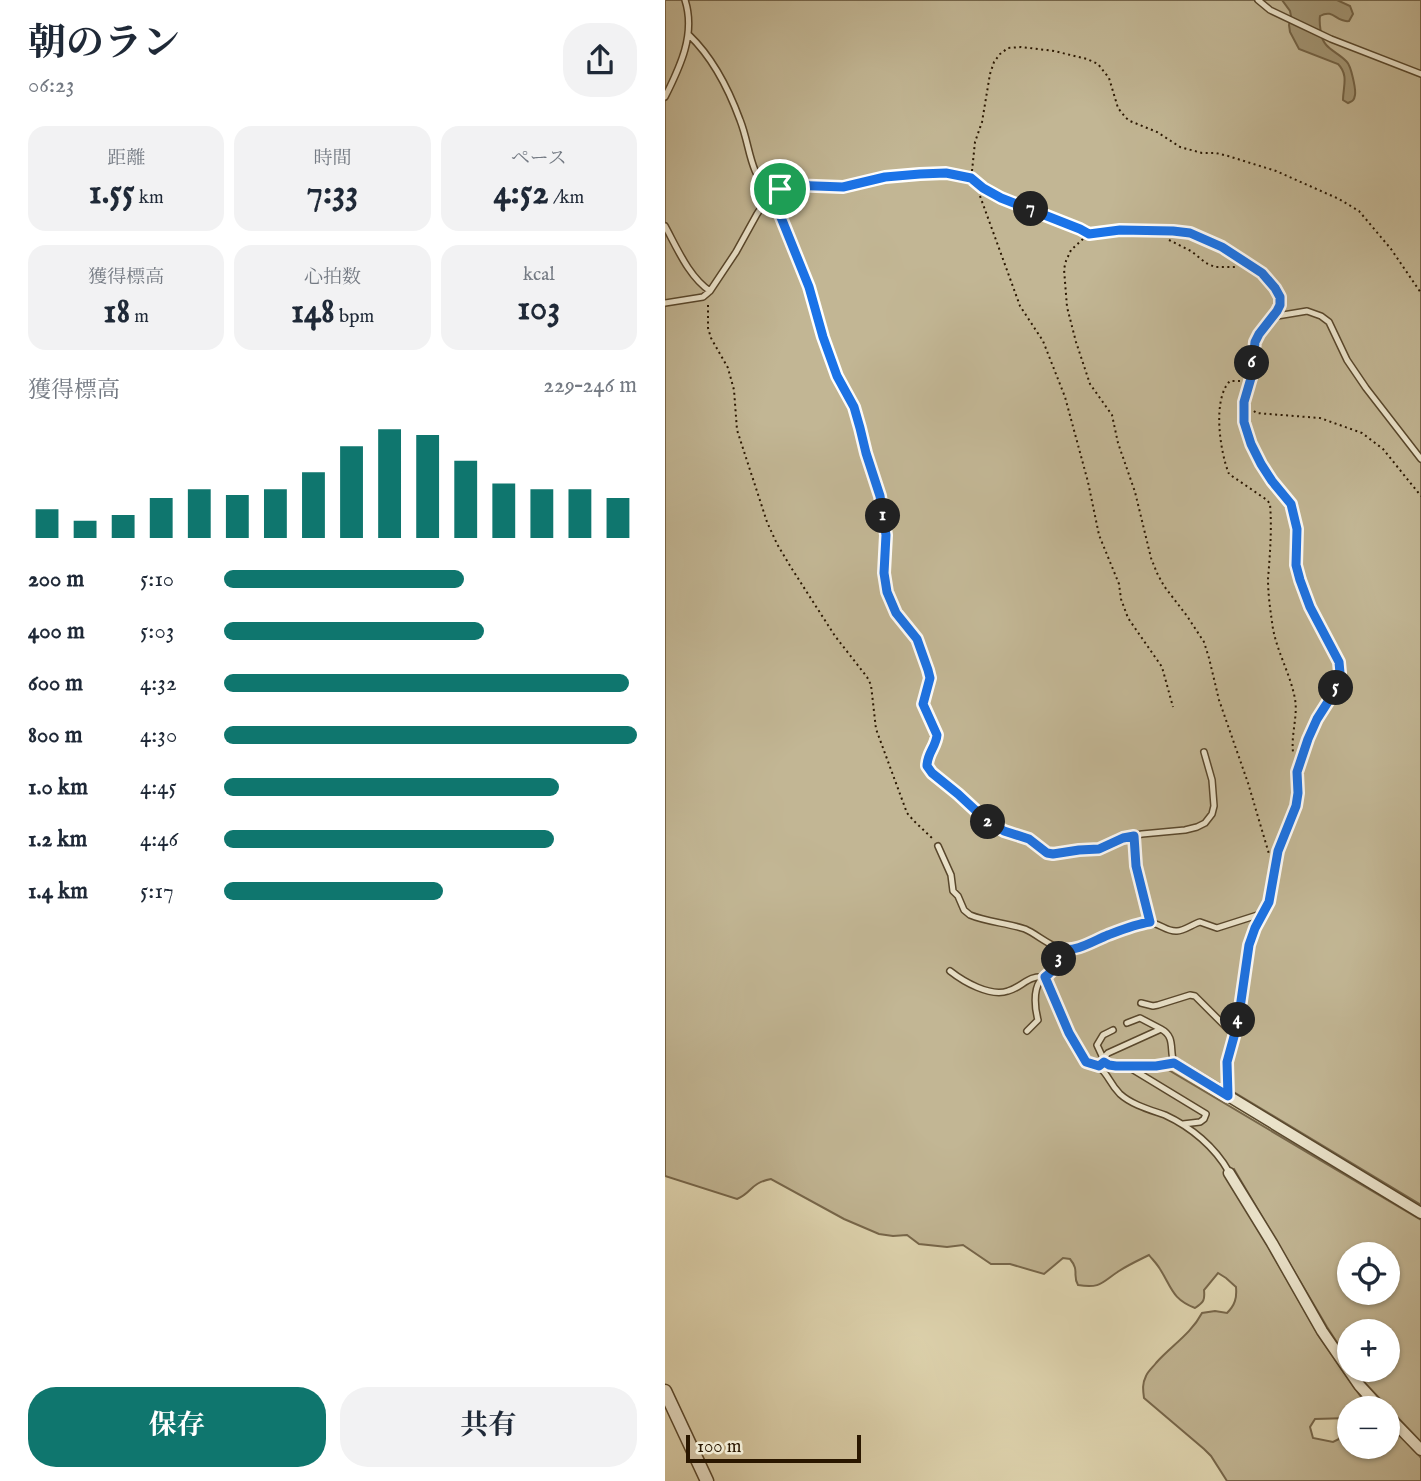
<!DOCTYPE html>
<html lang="ja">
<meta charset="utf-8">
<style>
:root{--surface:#fff;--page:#f2f2f3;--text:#1f2937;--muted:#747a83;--accent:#0f766e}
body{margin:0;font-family:"IM FELL English","Noto Serif JP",serif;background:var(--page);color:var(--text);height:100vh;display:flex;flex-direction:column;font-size:26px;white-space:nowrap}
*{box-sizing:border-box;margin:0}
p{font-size:23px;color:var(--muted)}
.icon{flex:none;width:38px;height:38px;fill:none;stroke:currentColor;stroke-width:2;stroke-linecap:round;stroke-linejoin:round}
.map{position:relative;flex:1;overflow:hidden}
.sheet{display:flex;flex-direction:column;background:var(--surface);width:665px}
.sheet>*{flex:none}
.tools{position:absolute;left:672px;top:1242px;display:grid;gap:14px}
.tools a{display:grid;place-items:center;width:63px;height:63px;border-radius:50%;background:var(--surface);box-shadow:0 2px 5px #0004;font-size:35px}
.scale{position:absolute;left:21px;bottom:18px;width:175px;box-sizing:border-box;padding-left:7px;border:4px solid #2a1700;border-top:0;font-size:19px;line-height:24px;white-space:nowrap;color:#2a1700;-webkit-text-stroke:5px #ece5cd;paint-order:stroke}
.pin{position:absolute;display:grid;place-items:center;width:60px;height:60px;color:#fff;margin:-30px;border:4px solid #fff;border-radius:50%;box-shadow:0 2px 7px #0007}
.km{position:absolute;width:35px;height:35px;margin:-18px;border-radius:50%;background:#222;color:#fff;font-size:19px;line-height:35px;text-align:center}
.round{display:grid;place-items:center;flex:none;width:74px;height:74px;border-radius:28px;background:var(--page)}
.overview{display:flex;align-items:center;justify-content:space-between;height:119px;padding:0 28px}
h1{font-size:38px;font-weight:700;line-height:52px}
.figures{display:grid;grid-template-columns:repeat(3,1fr);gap:10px;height:119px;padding:7px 28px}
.figures div{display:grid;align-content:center;border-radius:18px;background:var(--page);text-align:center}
.figures b{font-size:35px;font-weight:700}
.figures small{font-size:19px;font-weight:400}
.figures p{font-size:19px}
.chart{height:196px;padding:14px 28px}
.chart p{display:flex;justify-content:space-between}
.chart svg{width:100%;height:126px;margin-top:7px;stroke:var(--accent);stroke-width:6}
.action{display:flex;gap:14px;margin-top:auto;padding:14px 28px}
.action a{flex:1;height:80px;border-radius:28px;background:var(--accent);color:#fff;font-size:28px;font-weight:700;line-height:80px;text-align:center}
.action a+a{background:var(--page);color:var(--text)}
ul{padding:0 28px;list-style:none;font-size:23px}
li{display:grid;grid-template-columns:112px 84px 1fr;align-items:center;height:52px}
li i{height:18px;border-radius:9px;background:var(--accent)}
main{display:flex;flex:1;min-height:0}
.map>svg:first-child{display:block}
.green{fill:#c2b694;stroke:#76664a;stroke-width:2;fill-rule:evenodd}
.water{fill:#a39675;stroke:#736346;stroke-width:2}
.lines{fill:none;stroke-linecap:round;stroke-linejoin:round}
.service-casing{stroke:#58472c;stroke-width:8}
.minor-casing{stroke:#58472c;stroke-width:13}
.tertiary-casing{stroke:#58472c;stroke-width:15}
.path{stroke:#2a1700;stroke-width:2;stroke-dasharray:2 3.5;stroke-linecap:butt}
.service{stroke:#ece5cd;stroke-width:5}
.minor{stroke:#ece5cd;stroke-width:10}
.tertiary{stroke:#ece5cd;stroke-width:12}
.route-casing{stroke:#fff;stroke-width:14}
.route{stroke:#1a73e8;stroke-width:9}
</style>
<main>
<section class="sheet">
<div class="overview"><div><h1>朝のラン</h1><p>06:23</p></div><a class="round"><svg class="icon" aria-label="share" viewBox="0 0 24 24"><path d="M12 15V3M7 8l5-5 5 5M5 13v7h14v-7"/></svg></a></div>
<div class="figures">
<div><p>距離</p><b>1.55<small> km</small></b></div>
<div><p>時間</p><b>7:33</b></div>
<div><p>ペース</p><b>4:52<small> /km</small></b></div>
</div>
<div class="figures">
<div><p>獲得標高</p><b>18<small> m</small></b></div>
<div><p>心拍数</p><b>148<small> bpm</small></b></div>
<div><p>kcal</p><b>103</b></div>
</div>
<div class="chart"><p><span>獲得標高</span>229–246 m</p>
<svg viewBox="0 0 160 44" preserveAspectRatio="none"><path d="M5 44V34M15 44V38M25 44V36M35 44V30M45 44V27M55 44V29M65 44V27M75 44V21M85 44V12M95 44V6M105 44V8M115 44V17M125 44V25M135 44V27M145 44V27M155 44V30"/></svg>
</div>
<ul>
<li><b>200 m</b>5:10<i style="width:58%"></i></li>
<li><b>400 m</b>5:03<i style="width:63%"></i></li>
<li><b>600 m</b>4:32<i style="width:98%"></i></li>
<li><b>800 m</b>4:30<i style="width:100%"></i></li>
<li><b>1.0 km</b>4:45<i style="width:81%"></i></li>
<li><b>1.2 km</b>4:46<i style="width:80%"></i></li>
<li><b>1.4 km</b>5:17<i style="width:53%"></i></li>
</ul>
<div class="action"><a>保存</a><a>共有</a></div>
</section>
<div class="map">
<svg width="756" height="1481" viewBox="0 0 756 1481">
<rect width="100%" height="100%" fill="#e1d7b2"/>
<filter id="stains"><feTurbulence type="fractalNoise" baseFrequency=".00286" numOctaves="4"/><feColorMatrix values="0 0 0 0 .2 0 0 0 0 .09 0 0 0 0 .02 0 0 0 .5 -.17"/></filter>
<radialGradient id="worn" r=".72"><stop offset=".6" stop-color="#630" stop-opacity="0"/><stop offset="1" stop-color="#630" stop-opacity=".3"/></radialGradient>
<path class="green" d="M0 0H756V1205L512 1058 502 1069 756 1220V1442L698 1381 690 1370H723V1332H684V1361L662 1327 569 1169 560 1174 604 1248 654 1336 696 1397V1408L684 1409V1418L650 1419 645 1427 648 1438 668 1442 674 1439 679 1428 684 1425V1447H723V1423L748 1448 756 1458V1481H562L546 1456 539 1449 479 1398C478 1390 477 1384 481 1376 483 1371 488 1367 491 1363 506 1346 526 1334 537 1313L550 1311 562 1313C570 1305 572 1298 571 1287L561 1278 553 1273 539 1290C540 1300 539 1302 530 1308 507 1299 507 1288 495 1269 492 1264 488 1260 484 1255 474 1260 463 1265 454 1271 437 1282 436 1289 413 1285 407 1275 415 1271 405 1259L398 1258 379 1274 345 1264H326L298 1245 282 1247 254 1244 242 1235 228 1236 214 1234 179 1219 106 1179C85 1183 87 1193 72 1199L0 1176ZM684 1255H723V1293H684Z"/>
<path class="water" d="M617 0H672L685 6 688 14 684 21C671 23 669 8 655 16 654 22 655 26 656 33 658 49 672 51 682 62 686 66 691 89 690 95 689 101 687 101 683 103L678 100C678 87 684 75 673 64L634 49 625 32 624 25 626 16 625 11Z"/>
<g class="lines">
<g class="service-casing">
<path id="service" d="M593 0 605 10 666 39 756 74
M24 35C47 57 64 90 75 120 86 148 83 172 107 195
M0 97C15 67 31 34 20 0
M0 226C12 248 24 277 45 291
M0 303 38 297 45 291 71 252 92 214 100 202 115 189 124 185 178 187 220 177 255 174 280 173 306 179 319 188 336 198 415 229 424 234 455 230 508 231 525 233 557 247 597 273 610 287 615 297V305L609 316
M469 836 471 866 485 922
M364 839 382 853 388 854 434 849 458 838 477 834 520 830 532 827 540 823 547 814 549 806 547 780 539 752
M273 846 286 875 288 891 293 896 299 910 305 915C322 922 342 923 360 929 376 936 392 954 411 949L477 923C494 920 499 932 512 931 519 931 528 924 535 922L552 928 599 913
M285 971C299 982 325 997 343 991 358 987 362 975 380 977L404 1033 421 1062C445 1069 440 1079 455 1094 467 1105 486 1110 500 1115 526 1127 550 1147 564 1172
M476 1003 488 1006 493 1005 525 995 530 996 568 1034
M462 1023 475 1018 496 1029
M362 1031 373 1020C370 1009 368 991 375 981 377 978 381 976 384 974 391 967 394 959 395 949
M438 1058 432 1045 438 1035 448 1030
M462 1066H491L509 1063C504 1050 511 1037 496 1029L443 1053 438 1058 440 1062 444 1065 462 1066 541 1114 539 1119 535 1122 518 1124
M563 1096 562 1062 573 1022 584 945 590 928 604 902 613 851 631 806 633 793 632 772 643 739 652 719 666 697 674 681 675 673 674 661 645 607 635 580 631 565 632 529 626 504 607 481 596 464 586 444 579 422V403L586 378 588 349 594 334 607 319 612 316 642 311 656 316 664 322 682 360 701 388 756 459"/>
</g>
<g class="minor-casing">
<path id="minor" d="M509 1063 756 1213
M564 1173 607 1243 657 1331 694 1385 716 1409
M723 1416 756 1450"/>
</g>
<g class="tertiary-casing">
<path id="tertiary" d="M0 1391 42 1481"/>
</g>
<path class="path" d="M307 171 310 142 317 122 325 74 329 62 335 54 343 48 356 47 389 51 422 59 433 64 444 78 453 108 461 118 465 121 492 132 515 147 537 153H551L563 156 611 171 674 199 694 211 726 249 756 293
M315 196 355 306 378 341 400 397 423 482 434 535 454 584 456 599 463 618 497 667 508 707
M110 205 144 287 158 337 172 376 189 407 195 428 201 453 215 496 221 535 219 573 222 592 231 613 252 640 263 670 265 678 258 704 272 735C270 749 259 756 264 771L331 827 339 831 357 836
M418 239 406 250 401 261 399 269 402 307 411 342 425 384 447 415 453 443 470 492 486 558 492 573 499 586 522 616 539 642 544 658 554 700 583 783 604 854
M504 240 526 251 541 263 550 267H571
M43 305V328L46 338 63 368 69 390 72 430 102 522 112 544 127 569 170 636 202 677 206 685 211 729 242 813 249 821 268 839
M575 381H565C547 399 555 452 564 474L602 500 605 504C607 529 605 554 603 579 603 593 605 608 607 622 610 649 625 672 630 699 633 716 626 734 628 752
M589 411 591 413 655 418 697 433 718 449 756 496"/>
<use href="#service" class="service"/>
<use href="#minor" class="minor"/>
<use href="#tertiary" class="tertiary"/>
</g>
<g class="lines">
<g class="route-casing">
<path id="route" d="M281 173 306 178 318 188 336 198 415 229 424 234 455 230 508 231 525 233 557 247 597 273 610 288 615 297V305L612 311 594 334 590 342 586 378 579 402V422L586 444 596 464 607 481 626 504 632 529 631 565 635 580 645 607 674 662 675 673 674 681 666 697 652 719 643 739 632 772 633 793 631 806 613 851 604 902 590 928 584 945 573 1022 562 1062 563 1096 509 1063 491 1066H451L444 1065 439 1062 434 1066 421 1062 404 1033 380 977C390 970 393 961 396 949 412 952 428 941 443 935 456 930 471 924 485 922L471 866 469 836 458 838 434 849 414 850 388 854 382 853 364 839 339 831 321 820 293 794 267 773 262 766C262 753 271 747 272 735L258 704 265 678 263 670 252 639 231 613 222 592 219 573 221 535 215 496 201 453 195 428 189 407 172 376 158 337 144 287 107 195 124 185 178 187 220 177 255 174Z"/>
</g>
<use href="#route" class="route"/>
</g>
<rect width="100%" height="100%" filter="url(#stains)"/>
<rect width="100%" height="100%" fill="url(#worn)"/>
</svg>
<div class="tools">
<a><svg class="icon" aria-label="locate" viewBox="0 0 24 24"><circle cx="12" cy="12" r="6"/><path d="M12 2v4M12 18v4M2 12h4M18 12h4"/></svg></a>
<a>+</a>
<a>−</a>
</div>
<div class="scale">100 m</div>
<div class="pin" style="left:115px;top:189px;background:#1e9e55"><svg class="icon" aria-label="arrive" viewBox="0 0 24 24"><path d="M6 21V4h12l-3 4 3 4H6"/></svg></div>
<b class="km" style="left:218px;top:516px">1</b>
<b class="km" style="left:323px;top:822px">2</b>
<b class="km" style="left:394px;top:959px">3</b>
<b class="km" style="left:573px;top:1020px">4</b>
<b class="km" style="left:671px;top:688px">5</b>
<b class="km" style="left:587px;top:363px">6</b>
<b class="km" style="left:366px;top:209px">7</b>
</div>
</main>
